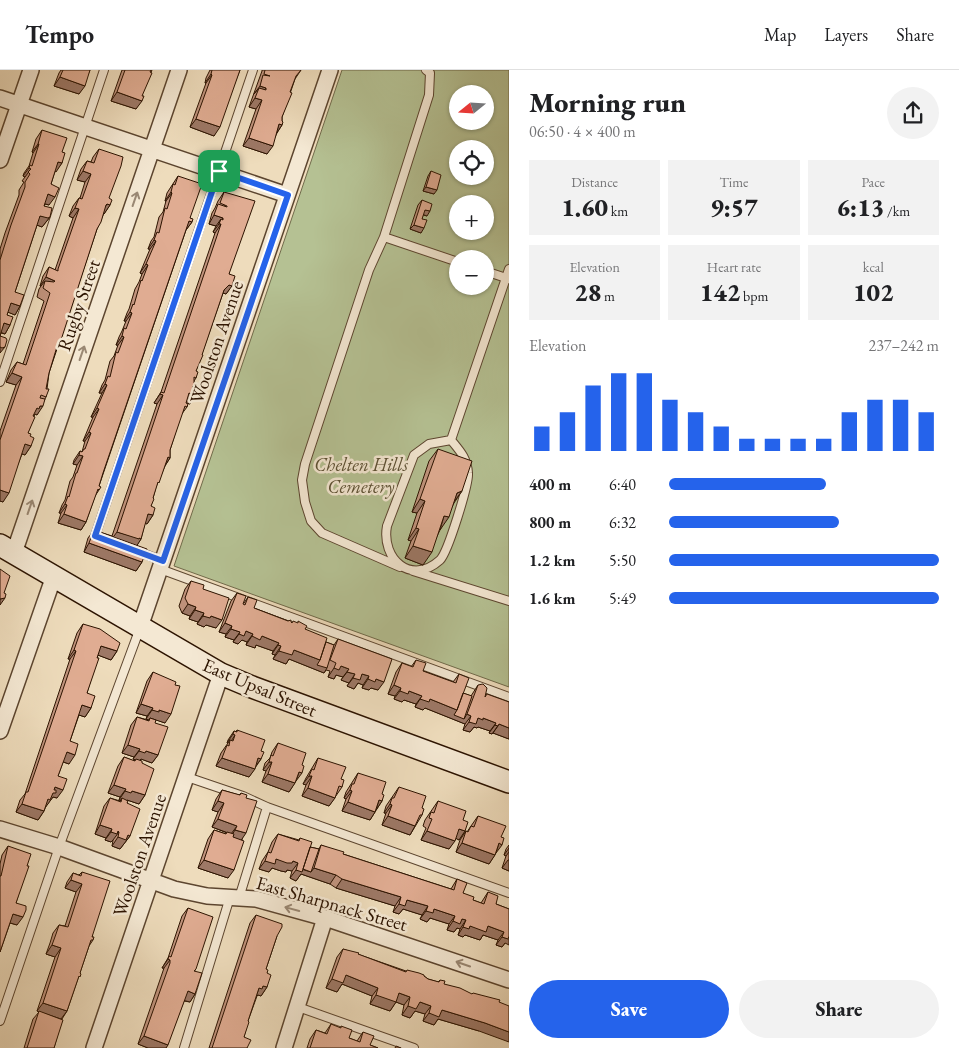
<!DOCTYPE html>
<meta charset="utf-8">
<style>
:root{--surface:#fff;--page:#f2f2f2;--text:#202124;--muted:#757577;--line:#e0e0e0;--accent:#2563eb}
body{margin:0;font-family:"EB Garamond",serif;background:var(--page);color:var(--text);height:100vh;display:flex;flex-direction:column;font-size:19px;white-space:nowrap}
*{box-sizing:border-box;margin:0}
p{font-size:16px;color:var(--muted)}
.icon{flex:none;width:28px;height:28px;fill:none;stroke:currentColor;stroke-width:2;stroke-linecap:round;stroke-linejoin:round}
.map{position:relative;flex:1;overflow:hidden}
.details{display:flex;flex-direction:column;background:var(--surface);width:450px}
.details>*{flex:none}
.needle{width:32px;rotate:252deg}
.tools{position:absolute;left:449px;top:15px;display:grid;gap:10px}
.tools a{display:grid;place-items:center;width:45px;height:45px;border-radius:50%;background:var(--surface);box-shadow:0 1px 4px #0004;font-size:25px}
.pin{position:absolute;display:grid;place-items:center;width:42px;height:42px;color:#fff;margin:-21px;border-radius:10px;box-shadow:0 2px 8px #0006}
.round{display:grid;place-items:center;flex:none;width:52px;height:52px;border-radius:26px;background:var(--page)}
.head{display:flex;align-items:center;justify-content:space-between;height:85px;padding:0 20px}
h1{font-size:28px;font-weight:800;line-height:38px}
.figures{display:grid;grid-template-columns:repeat(3,1fr);gap:8px;height:85px;padding:5px 20px}
.figures div{display:grid;align-content:center;border-radius:0px;background:var(--page);text-align:center}
.figures b{font-size:25px;font-weight:800}
.figures small{font-size:14px;font-weight:400}
.figures p{font-size:14px}
.chart{height:140px;padding:10px 20px}
.chart p{display:flex;justify-content:space-between}
.chart svg{width:100%;height:90px;margin-top:5px;stroke:var(--accent);stroke-width:6}
.button{display:flex;gap:10px;margin-top:auto;padding:10px 20px}
.button a{flex:1;height:58px;border-radius:30px;background:var(--accent);color:#fff;font-size:20px;font-weight:800;line-height:58px;text-align:center}
.button a+a{background:var(--page);color:var(--text)}
ul{padding:0 20px;list-style:none;font-size:16px}
li{display:grid;grid-template-columns:80px 60px 1fr;align-items:center;height:38px}
li i{height:12px;border-radius:6px;background:var(--accent)}
header{display:flex;align-items:center;gap:30px;box-sizing:border-box;height:70px;padding:0 25px;background:var(--surface);border-bottom:1px solid var(--line)}
header strong{font-size:24px}
nav{display:flex;gap:28px;margin-inline-start:auto;font-size:18px}
main{display:flex;flex:1;min-height:0}
.map>svg:first-child{display:block}
.green{fill:#b5c193;stroke:#706a4a;fill-rule:evenodd}
.lines{fill:none;stroke-linecap:round;stroke-linejoin:round}
.lane-casing{stroke:#5c452f;stroke-width:10}
.street-casing{stroke:#5c452f;stroke-width:18}
.secondary-casing{stroke:#2c1300;stroke-width:24}
.lane{stroke:#f4e8d3;stroke-width:8}
.street{stroke:#f4e8d3;stroke-width:15}
.secondary{stroke:#f4e8d3;stroke-width:21}
.wall{fill:#c1947e;stroke:#2c1300}
.shaded-wall{fill:#9d7866;stroke:#2c1300}
.building{fill:#e0ac92;stroke:#2c1300}
.oneway{stroke:#9a8874}
.route-casing{stroke:#fff;stroke-width:10}
.route{stroke:#2563eb;stroke-width:6}
.labels{text-anchor:middle;stroke-width:5;stroke-linejoin:round;paint-order:stroke}
.street-label{font-size:19px;fill:#2c1300;stroke:#f4e8d3}
.park-label{font-size:19px;font-style:italic;fill:#5c5033;stroke:#f4e8d3}
</style>
<header>
<strong>Tempo</strong>
<nav><a>Map</a><a>Layers</a><a>Share</a></nav>
</header>
<main>
<div class="map">
<svg width="509" height="978" viewBox="0 0 509 978">
<rect width="100%" height="100%" fill="#eedcbc"/>
<filter id="stains"><feTurbulence type="fractalNoise" baseFrequency=".004" numOctaves="4"/><feColorMatrix values="0 0 0 0 .2 0 0 0 0 .09 0 0 0 0 .02 0 0 0 .5 -.17"/></filter>
<radialGradient id="worn" r=".72"><stop offset=".6" stop-color="#630" stop-opacity="0"/><stop offset="1" stop-color="#630" stop-opacity=".3"/></radialGradient>
<path class="green" d="M342 0H509V617L174 496ZM458 24H485V51H458ZM458 79H485V106H458ZM458 134H485V161H458ZM458 189H485V216H458Z"/>
<g class="lines">
<g class="lane-casing">
<path id="lane" d="M384 167 458 192
M485 201 509 209
M0 312 104 0
M451 370C460 381 467 388 468 403 469 414 448 482 440 490 411 516 381 489 387 456L414 385 429 374Z
M451 370 509 199
M98 467 95 466 253 0
M137 481 163 491
M400 497 322 463 311 451 305 432 302 410 305 394 369 200 384 167 429 25 430 3 426 0
M160 499 509 627
M413 501 509 531
M187 707 243 726 267 737
M239 828 267 737 509 823
M298 937 414 978
M0 951 59 777 140 558
M184 978 230 827"/>
</g>
<g class="street-casing">
<path id="street" d="M0 28 287 125
M0 90 31 0
M14 483 179 0
M140 557 330 0
M0 661 54 506
M0 759 59 777 174 819 207 826 256 829 325 848 509 910
M94 978 221 604
M284 978 325 848"/>
</g>
<g class="secondary-casing">
<path id="secondary" d="M0 475 221 604 252 617 509 712"/>
</g>
<use href="#lane" class="lane"/>
<use href="#street" class="street"/>
<use href="#secondary" class="secondary"/>
</g>
<path class="wall" d="M61 0H90L79 24 54 16 59 3Z
M122 0H152L136 39 111 31Z
M210 0H240L214 66 190 57 206 13H205L206 8Z
M262 0H301L295 9 282 47V55L277 63 267 84 243 76 256 39 249 37 262 1Z
M42 60 62 82V93L55 101 51 114 49 135 45 134 44 136 50 147 42 157 37 155 15 222 20 236 15 245 8 242 7 245 10 255 5 264 1 263 0 266V283V179L5 163 19 125V120L24 112 22 111 25 107 23 106 24 103 29 96 33 83 32 82 36 69Z
M99 79 110 135 104 144V143L97 159 49 303 46 327 37 345 35 344 34 346 28 363 30 366 31 376 25 385 22 384 3 432 0 431V361L16 315 6 312 11 300 17 292 23 294 44 231 37 227 39 219 41 216H40L43 206 49 197 55 200 73 148 69 146 73 136 79 128H80L85 112 77 110 81 99 87 91 91 92 93 87Z
M431 101 434 124 423 121 428 106Z
M178 106 190 148 192 152 186 160 99 416V420L95 426 86 452 81 460 58 453 61 443H59L62 435 65 430 70 411 73 407 77 395 73 394 74 390 80 381 82 382 85 371H83L93 347H91L102 323H99L102 315 105 310 110 291 114 286 118 275H116L119 267 122 261 126 251H124L127 243 129 239 135 219 139 212 142 204 140 203 150 179H148L151 171 154 167 159 147 163 142 166 131H165L167 123Z
M224 122 229 204 232 216 226 224 223 223 196 301V308L194 311V317L190 334 187 333V337L181 345 170 380V388L165 396 156 417 151 436 153 445 147 454 145 453 141 469 137 475 142 492 136 501 84 482 88 468 94 460 112 466 157 334 154 333 161 322 215 163 213 162 216 156 209 154 212 143 215 138 218 131Z
M422 130 427 146 423 145 422 149 421 163 410 159 418 135Z
M438 379 462 421 454 433 440 460 423 495 405 488 411 471 408 470 417 443 412 442 429 391Z
M191 511 203 519 216 558 206 555 204 557 197 554 198 552 189 549 190 546 182 543 179 536 185 519Z
M237 523 244 533 248 527 254 538 291 552 305 559 326 572 334 575 338 569 378 620 371 618 369 620 362 618 363 615 358 613 354 619 347 616 349 613 341 610 343 607 336 605 334 609 328 607 330 601 326 600 324 603 289 589 286 594 273 589 275 585 272 584 273 581 256 575 255 578 250 576 246 575 247 572 242 570 238 574 233 572 234 570 225 567 226 564 219 562 231 531Z
M83 554 117 581 111 590 98 585 87 623 91 638 85 647 79 645 70 671 69 694 63 692 58 706 57 728 53 727 46 736 44 741 38 750 16 742 20 730 25 724 70 589H68L77 563Z
M416 590 423 601 453 612 459 604 463 623 471 626 478 615 509 669 493 663 492 664 489 663 490 661 478 657 477 658 474 657 470 662 463 660 465 654 425 638 423 640 415 637 416 634 404 630 402 632 394 629 395 626 388 624 396 602 402 593 411 597Z
M153 602 165 653 154 649 158 685 152 693 141 689 140 690 142 693 145 725 139 734 127 730 130 766 120 779 112 776 113 770 111 772 105 770 106 768 95 764 104 736 110 728 120 731 121 730H119L120 727 108 723 118 696 124 687 134 691 135 690 133 689 134 687 122 683 131 655 137 647 148 650H149L146 649 147 646 136 643 147 611Z
M237 660 261 681V689L249 707 216 696 221 683 228 673H227L228 670 234 661 236 662Z
M278 673 302 695 296 711 289 722 262 712 266 701 263 700 265 693 270 688 272 682Z
M318 688 341 709 342 717 329 736 302 726 306 715 303 714 306 708Z
M358 703 382 724V731L370 750 342 741 346 729 344 728 346 722Z
M399 717 422 738V745L410 765 382 755 386 743H384L386 736Z
M222 720 239 725 241 723 246 728 242 770 228 808 198 798 208 769 214 760 226 764 227 763 212 757 218 742 212 740 216 729Z
M438 731 463 750 465 761 459 770 456 768 449 779 421 770 426 758 423 756 425 750Z
M478 746 496 783 489 794 456 782 460 770 466 761 467 762 471 756Z
M278 764 299 770 300 768 310 777 319 779 321 775 343 784 451 819 457 809 463 823 473 830 481 833 488 822 496 834 509 839 505 873 502 877 496 875 498 870 483 865 480 870 465 865 463 867 458 865 460 859 457 858 454 862 447 860 449 854 430 848 427 852 420 849 422 845 403 839 399 844 393 842 395 836 336 818 330 814 301 804 296 811 290 808 292 801 287 800 286 802 281 801 272 798 269 802 259 799 262 791 268 782 272 772Z
M509 775V801L502 798 506 786 504 785 506 779Z
M8 776 27 796 16 833 17 855 10 853 0 882V794L2 785Z
M82 802 93 870 89 876 67 941 62 949 54 978H24L33 949 39 942 37 941 55 887 46 884 50 873 53 863 59 855 65 856 76 822 65 818 67 812 73 803 79 805Z
M188 838 195 901V924L190 932 184 931 166 978H148L138 974 164 898H162L168 888 182 846Z
M256 845 277 866 266 899 267 903V917L261 926 258 925 257 926 248 951 244 967 247 978H209L250 853Z
M343 879 406 901 424 906 428 909 438 912 440 910 479 961 438 949 434 955 423 951 425 944 415 941 410 948 402 945 404 935 396 932 390 941 370 934 372 926 342 914 337 922 326 918 337 887Z
M331 954 349 968 357 971 363 962 370 975 378 978H307L310 969 316 960 325 963Z"/>
<path class="shaded-wall" d="M211 4 212 5 206 13H205Z
M60 7 85 16 79 24 54 16Z
M260 16 266 18 260 26 259 18 254 24Z
M117 22 142 31 136 39 111 31Z
M255 28 262 30 256 39 249 37Z
M196 49 220 57 214 66 190 57Z
M279 54 282 55 276 64Z
M249 68 273 76 267 84 243 76Z
M38 74H39L33 83 32 82Z
M58 92 62 93 56 102 53 100Z
M29 98 31 99 25 107 23 106Z
M83 101 91 104 85 112 77 110Z
M426 117 437 120 434 124 423 121Z
M171 122 172 123 166 131H165Z
M48 124 55 127 49 135 42 133Z
M107 134 110 135 104 144 101 143Z
M75 138 79 139 73 148 69 146Z
M425 140 430 141 427 146 422 144Z
M214 145 223 148 220 154H221L215 163 213 162 219 154 221 149 216 156 209 154Z
M40 146 50 147 42 157 34 154Z
M189 151 192 152 186 160 183 159Z
M414 155 424 158 421 163 410 159Z
M154 170 156 171 150 179H148Z
M146 194 148 195 142 204 140 203Z
M46 207 55 211 49 219 45 211 41 216H40Z
M229 215 232 216 226 224 223 223 224 220Z
M11 233 20 236 15 245 5 241Z
M130 242 132 243 126 251H124Z
M4 253 10 255 5 264 0 262Z
M122 266 124 267 118 275H116Z
M0 277H5L0 283Z
M12 303 22 307 16 315 6 312Z
M105 314 107 315 102 323H99Z
M195 316 190 324 196 326 190 334 183 332 192 317Z
M160 324 163 325 157 334 154 333Z
M40 336H43L37 345 35 344 33 347H31L37 338Z
M97 338 99 339 93 347H91Z
M89 362 91 363 85 371H83Z
M25 374 31 376 25 385 20 383Z
M79 385 83 386 77 395 73 394Z
M168 387 170 388 164 397Z
M0 420 9 423 3 432 0 431Z
M462 421 453 433 457 423Z
M420 429 425 431 417 443 412 442Z
M65 434 67 435 61 443H59Z
M64 444 86 452 81 460 58 453Z
M148 444 153 445 147 454 142 452Z
M444 446 449 447 440 460Z
M416 458 419 459 411 471 408 470Z
M117 462 139 468 141 469 136 477 111 470Z
M89 473 142 492 136 501 84 482Z
M413 476 432 482 423 495 405 488Z
M5 528 0 535V529Z
M188 534 196 537 190 546 182 543Z
M195 540 204 543 198 552 189 549Z
M203 546H211L222 550 216 558 206 555 204 557 197 554Z
M225 553 232 556 226 564 219 562Z
M231 559 240 562 234 570 225 567Z
M246 561 253 564 247 572 242 570 238 574 233 572 239 564Z
M252 566H262L279 573 273 581 256 575 255 578 246 575Z
M278 575 281 576 275 585 272 584Z
M101 576 117 581 111 590 95 584Z
M74 580 76 581 70 589H68Z
M294 580 320 590 327 598 324 603 289 589 286 594 273 589 279 581Z
M341 596 349 599 343 607 336 605 334 609 328 607 334 598Z
M347 602 355 604 349 613 341 610Z
M362 604 369 606 363 615 358 613 354 619 347 616 353 608Z
M368 609H376L384 612 378 620 371 618 369 620 362 618Z
M394 615 401 618 395 626 388 624Z
M400 621H409L422 626 416 634 404 630 402 632 394 629Z
M420 629H430L457 640 464 649 467 644 471 646 465 654 425 638 423 640 415 637Z
M141 634 153 638 147 646 136 643Z
M82 635 91 638 85 647 76 644Z
M152 640H159L171 644 165 653 150 648 149 650 146 649Z
M478 648H483L496 653 490 661 478 657 477 658 474 657 470 662 463 660 469 652Z
M499 654 509 658V669L493 663Z
M495 655 498 656 492 664 489 663Z
M233 664 235 665 230 673V670L228 673H227Z
M128 675 140 679 134 687 122 683Z
M139 681H146L158 685 152 693 141 689 139 691 133 689Z
M67 682 75 685 69 694 61 691Z
M222 688 255 699 249 707 216 696Z
M258 688 261 689 255 697Z
M269 692H272L266 701 263 700Z
M299 702 302 703 296 711Z
M268 704 295 713 289 722 262 712Z
M309 706H312L306 715 303 714Z
M114 715 126 719 120 727 108 723Z
M55 717 63 720 57 728 53 727 45 738H42Z
M308 718 335 728 329 736 302 726Z
M350 720 352 721 346 729 344 728Z
M125 721H132L145 725 139 734 127 730 125 732 122 728 121 730H119Z
M379 730 382 731 376 740Z
M218 731 224 733 218 742 212 740Z
M348 732 375 742 370 750 342 741Z
M22 734 44 741 38 750 16 742Z
M390 734 392 735 386 743H384Z
M388 746 415 756 410 765 382 755Z
M218 749 237 756 231 764 212 757Z
M100 755 112 759 106 768 95 764Z
M459 759 465 761 459 770 453 767Z
M235 760 246 763 240 772 230 768Z
M118 761 119 762 113 770 111 772 105 770 111 762Z
M427 761 455 771 449 779 421 770Z
M128 765 130 766 120 779 112 776 118 767Z
M462 773 495 785 489 794 456 782Z
M499 773 502 775 496 783Z
M509 778V782L506 786 504 785Z
M276 789 293 791 298 793 292 801 287 800 286 802 281 801 272 798 269 802 259 799 265 791Z
M204 790 234 800 228 808 198 798Z
M508 790H509V801L502 798Z
M314 798 336 805 330 814 301 804 296 811 290 808 296 800 301 799 311 802Z
M342 809 401 827 395 836 336 818Z
M71 810 82 814 76 822 65 818Z
M407 830 428 836 422 845 403 839 399 844 393 842 399 834Z
M434 839 455 846 449 854 430 848 427 852 420 849 426 841Z
M13 844 23 847 17 855 7 852Z
M462 849 466 850 460 859 457 858 454 862 447 860 453 851Z
M470 856H488L504 862 498 870 483 865 480 870 465 865 463 867 458 865 463 857Z
M502 867 509 869V875L505 873 502 877 496 875Z
M52 875 61 878 55 887 46 884Z
M168 889 170 890 164 898H162Z
M346 905 378 918 372 926 342 914 337 922 326 918 332 909Z
M263 916 267 917 261 926 258 925 256 927 259 918Z
M188 921 195 924 190 932 182 930Z
M399 923 410 927 404 935 396 932 390 941 370 934 376 925Z
M420 932 431 936 425 944 415 941 410 948 402 945 408 936Z
M43 933 67 941 61 949 37 941Z
M442 940 485 953 509 962V972L479 961 438 949 434 955 423 951 429 943Z
M144 966 168 975 166 978H148L138 974Z"/>
<path class="building" d="M63 0H90L85 16 60 7Z
M125 0H151L150 2 152 3 142 26H144L142 31 117 22Z
M212 0H240L220 57 196 49 212 5 211 4Z
M265 0H301L296 6 290 22 292 23 282 47V51L283 52 282 55 279 54 273 76 249 68 262 30 255 28 259 18 266 20V18L260 16 263 5 270 6 264 4Z
M42 60 67 68 62 82 65 83 62 93 58 92 51 114 59 118 55 127 48 124 44 136 52 138 50 147 48 148 40 146 15 222 24 225 20 236 11 233 7 245 13 247 10 255 4 253 0 266 6 268 7 270 5 277 2 278 0 277V190L11 155 25 117V112L30 104 28 102 31 99 29 98 30 95 32 96 39 74H38Z
M99 79 123 87 121 96 109 128 112 130 110 135 107 134 106 135 101 152 97 159 62 267 59 270 49 303 46 319H49L46 327 41 325 40 328 45 329 43 336H40L39 339 37 338 33 346 35 347 28 363 31 364 30 366 34 368 31 376 25 374 9 423 0 420V370L22 307 12 303 17 292 26 295 50 223 43 218 45 211 54 212 55 211 46 207 49 197 58 201V199L79 139 75 138 79 128 82 129 91 104 83 101 87 91 94 93Z
M431 101 441 105 437 120 426 117Z
M178 106 202 114 190 148 193 149 192 152 189 151 103 403 99 416 101 417 99 420 98 419 86 452 64 444 67 435 65 434 68 426 69 427 76 403H77L83 386 79 385 80 381 82 382 84 379H85L91 363 89 362 99 339 97 338 107 315 105 314 108 306 110 307 116 282 118 283 124 267 122 266 124 258 126 259 132 243 130 242 133 234 134 235 141 210 142 211 148 195 146 194 156 171 154 170 157 162 159 163 165 138 167 139 172 123 171 122 173 114 175 115Z
M224 122 255 131 229 204 235 206 232 216 229 215 224 220 202 285H203L196 301 198 302 196 308 194 307V313L195 314V316L192 317 198 319 196 326 189 323 186 333 188 334 187 337 185 336 170 380V388L168 387 159 413 158 412 153 428 154 429 151 436 155 438 153 445 148 444 141 469 139 468V469L117 462 163 325 160 324 161 322 164 323 166 317 221 154H219L221 149 223 150V148L214 145 218 134 227 137V136L220 133Z
M422 130 432 134 430 141 425 140 422 149 427 150 424 158 414 155Z
M438 379 472 391 462 421 457 423 449 447 444 446 432 482 413 476 419 459 416 458 425 431 420 429Z
M94 460 147 479 142 492 89 473Z
M0 499 10 506 4 523 6 524 5 528 0 529Z
M191 511 204 515 203 519 229 528 222 550 211 546 210 548 203 546 204 543 195 540 196 537 188 534 185 528Z
M237 523 246 526 243 534 245 535 248 527 257 530 254 538 288 551 291 550V552L292 553 293 551 298 553V551L307 556 305 559 327 568 320 590 294 580 292 585 279 581 281 576 278 575 279 573 262 566 260 570 252 566 253 564 246 561 244 566 239 564 240 562 231 559 232 556 225 553Z
M83 554 100 559 120 573 117 581 101 576 97 588H99L87 623 95 626 91 638 82 635 70 671 78 674 75 685 67 682 58 706 67 709 63 720 55 717 54 720H56V723H53L50 730 48 729 44 741 22 734 26 722H28L36 699 76 581 74 580Z
M338 569 392 589 384 612 376 609 375 612 368 609 369 606 362 604 360 610 353 608 355 604 347 602 349 599 341 596 339 600 334 598 336 593 330 590Z
M326 572 334 575 327 598 317 595 320 590Z
M416 590 426 593 423 601 456 613 459 604 469 608 457 640 430 629 429 632 420 629 422 626 409 621 408 624 400 621 401 618 394 615 402 593 413 597Z
M153 602 176 612 175 615 180 616 171 644 159 640V642L152 640 153 638 141 634Z
M483 614 487 618 485 627 487 624 509 632V658L499 654 498 656 495 655 496 653 483 648V650L478 648 476 654 469 652 471 646 467 644 478 615Z
M463 623 472 626 464 649 454 645 457 640Z
M137 647 149 651 150 648 156 650 155 653 168 657 158 685 146 681 145 683 139 681 140 679 128 675Z
M237 660 265 670 261 681 264 682 261 689 258 688 255 699 222 688 227 675 229 676 230 670 233 671 235 665 233 664 234 661 237 662Z
M278 673 306 683 302 695 304 696 302 703 299 702 295 713 268 704 272 692H269L271 685 273 686Z
M124 687 135 691 136 689 142 691V693L154 699 145 725 132 721 131 723 125 721 126 719 114 715Z
M318 688 346 697 341 709 344 710 342 717 339 716 335 728 308 718 312 706H309L312 699 314 700Z
M358 703 386 712 382 724 384 725 382 731 379 730 375 742 348 732 352 721 350 720 352 714H354Z
M399 717 426 726 422 738 424 739 422 745H420L415 756 388 746 392 735 390 734 392 728H394Z
M222 720 240 725 241 723 247 725 246 728 257 731 246 763 235 760 237 756 218 749 224 733 218 731Z
M110 728 121 732 122 728 128 731 127 733 140 739 130 766 128 765 126 770 118 767 119 762 118 761 117 764 111 762 112 759 100 755Z
M438 731 466 741 463 750 468 752 465 761 459 759 455 771 427 761 432 749 429 748 431 742 434 743Z
M478 746 506 756 501 767 504 768 502 775 499 773 495 785 462 773 466 761 468 762 471 756 474 757Z
M214 760 226 764 227 762 234 764 233 767 244 771 234 800 204 790Z
M278 764 299 771 300 768 312 772 302 802 296 800 298 793 293 791 292 793H287L276 789 275 794 265 791 268 782 271 783Z
M321 775 344 782 343 784 454 820 457 809 467 813 463 823 474 827 473 830 484 834 488 822 498 826 496 834 509 839V866L508 869 502 867 504 862 488 856 486 862 470 856 469 859 463 857 466 850 462 849 460 854 453 851 455 846 434 839 433 843 426 841 428 836 407 830 405 836 399 834 401 827 342 809 336 805 314 798Z
M8 776 31 784 27 796H29L16 833 26 836V840L23 847 13 844 0 882V806H1Z
M310 777 319 779 311 802 303 799Z
M82 802 110 811 92 867H94L93 870H91L80 903 81 904 80 907 79 906 67 941 43 933 61 878 52 875 56 864 59 855 68 857 82 814 71 810 73 803 81 806Z
M188 838 213 847 196 899 194 901 202 903 195 924 188 921 168 975 144 966 170 893V890L168 889 169 886 171 887Z
M256 845 282 854V857L277 866 266 899 268 900 267 903 271 905 267 917 263 916 262 919 259 918 248 951 249 952 244 967 251 970 247 978H212Z
M343 879 359 883 358 884 406 902 407 900 419 903 424 905V906L428 909 439 912 440 910 445 911 444 914 460 918 472 924 473 923 500 930 499 932 509 936V962L485 953 442 940 439 947 429 943 431 936 420 932 416 939 408 936 410 927 399 923 396 932 376 925 378 918 346 905 343 913 332 909Z
M39 941 63 950 54 978H27Z
M331 954 341 958V956L352 960 349 968 360 972 363 962 374 966 370 975 378 978H310L316 960 327 964Z
M396 976 401 978H395Z"/>
<defs><path id="oneway-shaft" d="M-6 0H5M1.5-3L5.5 0L1.5 3" fill="none" stroke-width="1.6" stroke-linecap="round" stroke-linejoin="round" transform="scale(1.25)"/></defs>
<g class="oneway">
<use href="#oneway-shaft" transform="translate(135 129) rotate(-71)"/>
<use href="#oneway-shaft" transform="translate(82 283) rotate(-71)"/>
<use href="#oneway-shaft" transform="translate(30 437) rotate(-71)"/>
<use href="#oneway-shaft" transform="translate(292 839) rotate(-165)"/>
<use href="#oneway-shaft" transform="translate(463 894) rotate(-161)"/>
</g>
<g class="lines">
<g class="route-casing">
<path id="route" d="M219 101 288 125 163 491 95 466Z"/>
</g>
<use href="#route" class="route"/>
</g>
<g class="labels">
<g class="street-label">
<text transform="translate(78 235) rotate(-71)" y="7">Rugby Street</text>
<text transform="translate(216 272) rotate(-71)" y="7">Woolston Avenue</text>
<text transform="translate(260 617) rotate(23)" y="7">East Upsal Street</text>
<text transform="translate(139 785) rotate(-71)" y="7">Woolston Avenue</text>
<text transform="translate(332 833) rotate(16)" y="7">East Sharpnack Street</text>
</g>
<g class="park-label">
<text x="361" y="401">Chelten Hills<tspan x="361" dy="22">Cemetery</tspan></text>
</g>
</g>
<rect width="100%" height="100%" filter="url(#stains)"/>
<rect width="100%" height="100%" fill="url(#worn)"/>
</svg>
<div class="tools">
<a><svg class="needle" viewBox="-14 -14 28 28"><path d="M0-13l5 13h-10z" fill="#e53935"/><path d="M0 13l5-13h-10z" fill="#757577"/></svg></a>
<a><svg class="icon" aria-label="locate" viewBox="0 0 24 24"><circle cx="12" cy="12" r="6"/><path d="M12 2v4M12 18v4M2 12h4M18 12h4"/></svg></a>
<a>+</a>
<a>−</a>
</div>
<div class="pin" style="left:219px;top:101px;background:#1e9e55"><svg class="icon" aria-label="arrive" viewBox="0 0 24 24"><path d="M6 21V4h12l-3 4 3 4H6"/></svg></div>
</div>
<section class="details">
<div class="head"><div><h1>Morning run</h1><p>06:50 · 4 × 400 m</p></div><a class="round"><svg class="icon" aria-label="share" viewBox="0 0 24 24"><path d="M12 15V3M7 8l5-5 5 5M5 13v7h14v-7"/></svg></a></div>
<div class="figures">
<div><p>Distance</p><b>1.60<small> km</small></b></div>
<div><p>Time</p><b>9:57</b></div>
<div><p>Pace</p><b>6:13<small> /km</small></b></div>
</div>
<div class="figures">
<div><p>Elevation</p><b>28<small> m</small></b></div>
<div><p>Heart rate</p><b>142<small> bpm</small></b></div>
<div><p>kcal</p><b>102</b></div>
</div>
<div class="chart"><p><span>Elevation</span>237–242 m</p>
<svg viewBox="0 0 160 44" preserveAspectRatio="none"><path d="M5 44V32M15 44V25M25 44V12M35 44V6M45 44V6M55 44V19M65 44V25M75 44V32M85 44V38M95 44V38M105 44V38M115 44V38M125 44V25M135 44V19M145 44V19M155 44V25"/></svg>
</div>
<ul>
<li><b>400 m</b>6:40<i style="width:58%"></i></li>
<li><b>800 m</b>6:32<i style="width:63%"></i></li>
<li><b>1.2 km</b>5:50<i style="width:100%"></i></li>
<li><b>1.6 km</b>5:49<i style="width:100%"></i></li>
</ul>
<div class="button"><a>Save</a><a>Share</a></div>
</section>
</main>
